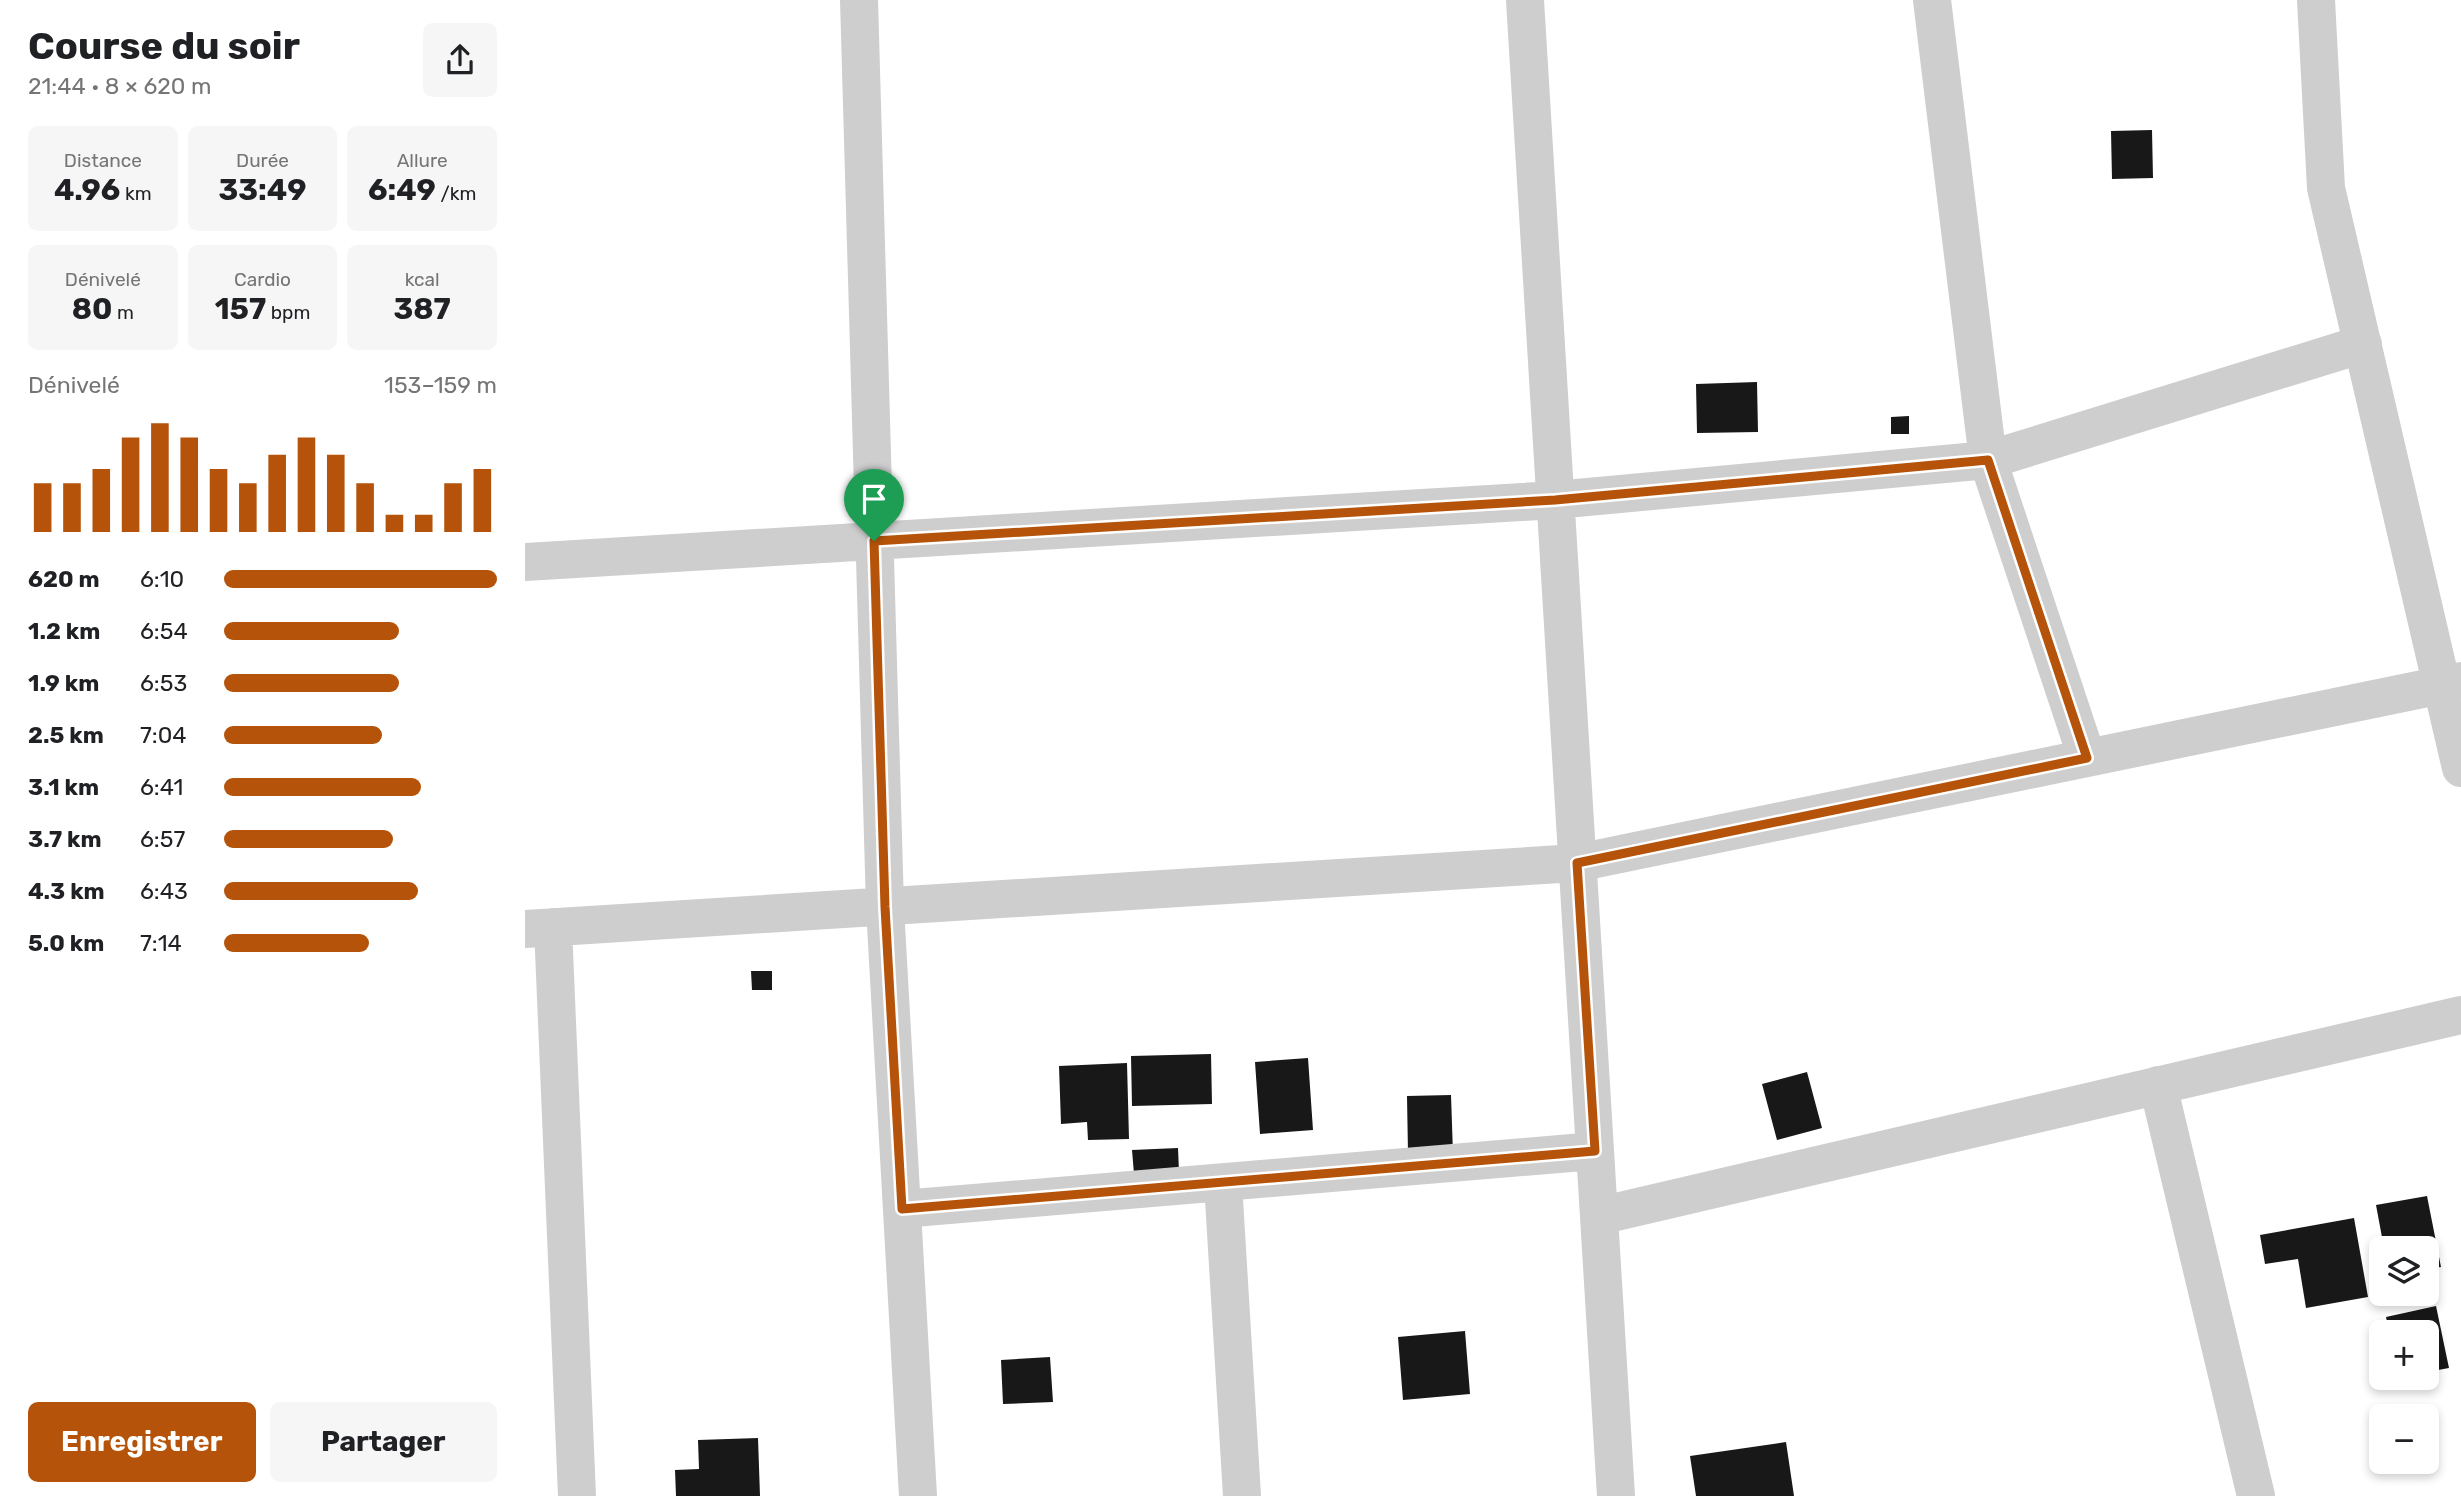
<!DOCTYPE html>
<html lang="fr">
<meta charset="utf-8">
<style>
:root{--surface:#fff;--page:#f6f6f6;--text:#202124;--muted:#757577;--accent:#b45309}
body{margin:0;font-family:Rubik,sans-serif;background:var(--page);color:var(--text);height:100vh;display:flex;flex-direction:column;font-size:26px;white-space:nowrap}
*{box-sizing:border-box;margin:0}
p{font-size:23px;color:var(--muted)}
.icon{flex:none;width:38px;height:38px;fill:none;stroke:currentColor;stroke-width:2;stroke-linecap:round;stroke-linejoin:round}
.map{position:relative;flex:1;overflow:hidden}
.sheet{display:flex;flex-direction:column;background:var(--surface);width:525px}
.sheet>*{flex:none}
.controls{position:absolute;left:1844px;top:1236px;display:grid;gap:14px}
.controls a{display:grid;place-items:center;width:70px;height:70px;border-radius:10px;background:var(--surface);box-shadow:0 4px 10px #0003;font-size:35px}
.pin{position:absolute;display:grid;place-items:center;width:60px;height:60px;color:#fff;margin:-72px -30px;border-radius:50% 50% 50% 0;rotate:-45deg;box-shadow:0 0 7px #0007}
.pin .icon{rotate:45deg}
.round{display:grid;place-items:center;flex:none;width:74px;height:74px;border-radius:10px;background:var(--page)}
.head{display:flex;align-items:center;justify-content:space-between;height:119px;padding:0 28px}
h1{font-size:38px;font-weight:700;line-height:52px}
.metrics{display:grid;grid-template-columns:repeat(3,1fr);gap:10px;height:119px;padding:7px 28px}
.metrics div{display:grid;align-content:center;border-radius:10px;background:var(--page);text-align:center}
.metrics b{font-size:30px;font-weight:700}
.metrics small{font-size:19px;font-weight:400}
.metrics p{font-size:19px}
.chart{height:196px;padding:14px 28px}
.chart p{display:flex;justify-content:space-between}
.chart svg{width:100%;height:126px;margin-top:7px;stroke:var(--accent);stroke-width:6}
.button{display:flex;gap:14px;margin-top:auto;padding:14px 28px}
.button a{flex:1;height:80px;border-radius:10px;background:var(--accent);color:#fff;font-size:28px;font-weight:700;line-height:80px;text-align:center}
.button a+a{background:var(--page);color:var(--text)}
ul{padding:0 28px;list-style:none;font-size:23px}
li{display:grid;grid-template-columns:112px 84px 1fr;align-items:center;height:52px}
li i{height:18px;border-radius:9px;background:var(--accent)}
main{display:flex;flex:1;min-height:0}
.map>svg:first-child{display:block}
.building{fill:#181818}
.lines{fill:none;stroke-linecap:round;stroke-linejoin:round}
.street{stroke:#cecece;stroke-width:38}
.route-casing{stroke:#fff;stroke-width:14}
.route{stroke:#b45309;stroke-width:9}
</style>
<main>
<section class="sheet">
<div class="head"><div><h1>Course du soir</h1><p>21:44 · 8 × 620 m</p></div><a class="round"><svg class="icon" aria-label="share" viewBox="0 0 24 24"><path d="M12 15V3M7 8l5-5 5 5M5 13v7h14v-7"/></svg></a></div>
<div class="metrics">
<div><p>Distance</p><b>4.96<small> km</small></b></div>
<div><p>Durée</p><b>33:49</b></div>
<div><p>Allure</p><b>6:49<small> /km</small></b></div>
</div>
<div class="metrics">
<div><p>Dénivelé</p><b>80<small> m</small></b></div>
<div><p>Cardio</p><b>157<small> bpm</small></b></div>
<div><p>kcal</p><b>387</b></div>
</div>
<div class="chart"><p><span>Dénivelé</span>153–159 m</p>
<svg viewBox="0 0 160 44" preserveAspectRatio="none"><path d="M5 44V27M15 44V27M25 44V22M35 44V11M45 44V6M55 44V11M65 44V22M75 44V27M85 44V17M95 44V11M105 44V17M115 44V27M125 44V38M135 44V38M145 44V27M155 44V22"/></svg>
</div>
<ul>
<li><b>620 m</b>6:10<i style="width:100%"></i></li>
<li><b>1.2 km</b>6:54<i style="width:64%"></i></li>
<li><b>1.9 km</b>6:53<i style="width:64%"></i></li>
<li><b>2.5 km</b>7:04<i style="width:58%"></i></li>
<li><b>3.1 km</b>6:41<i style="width:72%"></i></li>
<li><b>3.7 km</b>6:57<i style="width:62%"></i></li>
<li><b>4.3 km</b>6:43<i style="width:71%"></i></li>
<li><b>5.0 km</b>7:14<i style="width:53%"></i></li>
</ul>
<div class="button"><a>Enregistrer</a><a>Partager</a></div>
</section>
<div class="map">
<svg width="1936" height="1496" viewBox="0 0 1936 1496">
<rect width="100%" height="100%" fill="#fff"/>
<path class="building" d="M1627 130 1628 178 1587 179 1586 131Z
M1232 382 1233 432 1172 433 1171 384Z
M1384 416V434H1366V417Z
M226 971H247V990H227Z
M686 1054 687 1104 607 1106 606 1056Z
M783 1058 788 1130 735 1134 730 1062Z
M602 1063 604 1139 563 1140 562 1122 536 1124 534 1066Z
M1282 1072 1297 1128 1252 1140 1237 1084Z
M926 1095 928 1154H883L882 1096Z
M653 1148 654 1172 609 1174 607 1150Z
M1902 1196 1916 1267 1902 1269V1248H1859L1851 1205Z
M1829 1218 1843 1297 1781 1308 1773 1259 1740 1264 1735 1235Z
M1911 1306 1924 1368 1902 1372V1332H1864L1861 1317Z
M940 1331 945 1394 878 1400 873 1337Z
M525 1357 528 1402 478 1404 476 1360Z
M233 1438 235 1496H151L150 1470 174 1469 173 1440Z
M1261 1442 1269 1496H1171L1165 1456Z"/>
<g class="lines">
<path class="street" d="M334 0 360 907 393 1496
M1000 0 1091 1496
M1407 0 1463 460 1562 758
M1791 0 1801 188 1936 768
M0 562 1030 500 1463 460 1838 344
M28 927 52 1496
M0 929 1052 863 1936 681
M1633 1085 1731 1496
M698 1183 717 1496
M377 1209 1070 1151
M1074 1216 1936 1015"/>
</g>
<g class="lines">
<g class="route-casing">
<path id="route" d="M1463 460 1562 758 1052 863 1070 1151 377 1209 360 907 349 541 1030 500Z"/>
</g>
<use href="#route" class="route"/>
</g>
</svg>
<div class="controls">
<a><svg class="icon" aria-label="layers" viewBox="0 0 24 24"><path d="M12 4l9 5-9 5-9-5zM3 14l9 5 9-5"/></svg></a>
<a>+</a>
<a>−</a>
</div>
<div class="pin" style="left:349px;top:541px;background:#1e9e55"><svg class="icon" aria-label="arrive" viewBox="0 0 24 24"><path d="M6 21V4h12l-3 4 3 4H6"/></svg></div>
</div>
</main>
